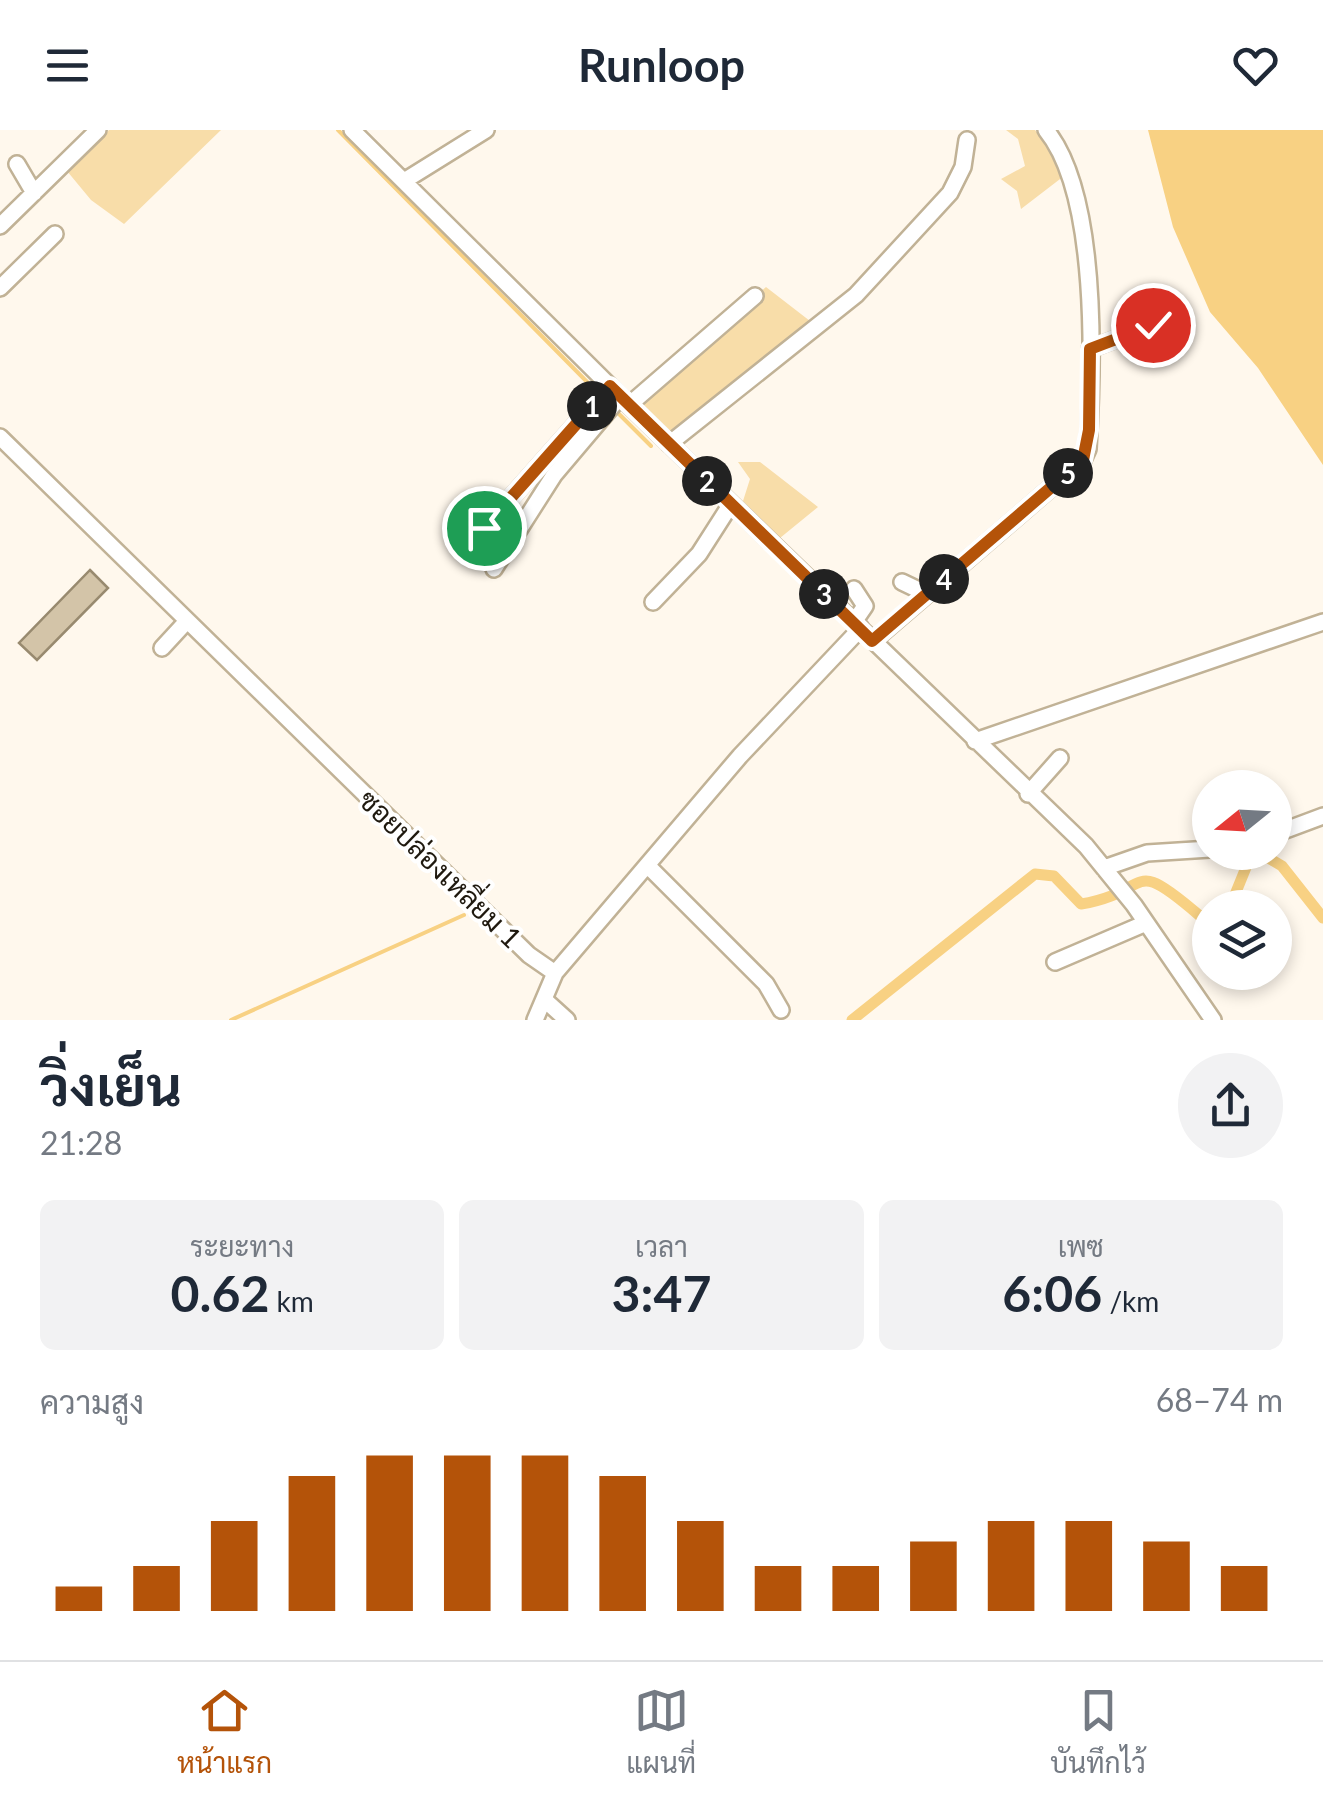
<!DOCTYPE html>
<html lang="th">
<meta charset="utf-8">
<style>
:root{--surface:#fff;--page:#f2f2f3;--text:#1f2937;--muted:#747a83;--line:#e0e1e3;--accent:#b45309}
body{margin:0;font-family:Lato,Sarabun,sans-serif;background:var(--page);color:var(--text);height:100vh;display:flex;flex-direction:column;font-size:38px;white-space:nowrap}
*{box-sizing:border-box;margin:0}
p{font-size:32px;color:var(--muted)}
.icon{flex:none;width:55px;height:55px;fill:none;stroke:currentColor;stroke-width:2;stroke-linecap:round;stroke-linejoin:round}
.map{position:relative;height:890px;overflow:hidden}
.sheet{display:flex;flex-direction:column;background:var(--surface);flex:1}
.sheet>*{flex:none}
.needle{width:65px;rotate:252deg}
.buttons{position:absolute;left:1192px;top:640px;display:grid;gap:20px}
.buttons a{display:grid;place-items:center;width:100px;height:100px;border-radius:50%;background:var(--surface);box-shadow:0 5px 15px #0003;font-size:50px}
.pin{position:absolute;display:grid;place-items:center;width:85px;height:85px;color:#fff;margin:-42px;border:5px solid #fff;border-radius:50%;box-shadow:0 2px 10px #0007}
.km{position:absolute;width:50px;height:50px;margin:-25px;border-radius:50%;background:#222;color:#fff;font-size:28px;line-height:50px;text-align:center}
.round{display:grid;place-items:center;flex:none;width:105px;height:105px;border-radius:52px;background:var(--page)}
.head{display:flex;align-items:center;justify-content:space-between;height:170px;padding:0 40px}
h1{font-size:55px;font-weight:700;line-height:75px}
.metrics{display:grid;grid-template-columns:repeat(3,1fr);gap:15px;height:170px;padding:10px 40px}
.metrics div{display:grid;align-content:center;border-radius:15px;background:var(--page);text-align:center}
.metrics b{font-size:50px;font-weight:700}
.metrics small{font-size:28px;font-weight:400}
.metrics p{font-size:28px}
.chart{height:280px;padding:20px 40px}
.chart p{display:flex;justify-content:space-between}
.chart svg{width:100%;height:180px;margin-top:10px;stroke:var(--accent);stroke-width:6}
header{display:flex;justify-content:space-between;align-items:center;height:130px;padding:0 40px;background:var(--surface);font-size:45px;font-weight:700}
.menu{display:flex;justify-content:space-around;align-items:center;height:140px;border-top:2px solid var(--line);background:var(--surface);font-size:28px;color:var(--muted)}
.menu a{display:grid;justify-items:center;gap:5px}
.menu .on{color:var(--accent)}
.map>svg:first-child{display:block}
.green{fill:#f8dda9}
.water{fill:#f8d183}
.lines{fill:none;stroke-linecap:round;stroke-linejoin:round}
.stream{stroke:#f8d183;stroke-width:4}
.canal{stroke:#f8d183;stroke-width:11}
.building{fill:#d3c4a8;stroke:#988a6f;stroke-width:2.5}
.minor-casing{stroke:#c1b296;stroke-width:20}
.minor{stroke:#fff;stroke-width:15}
.route-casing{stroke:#fff;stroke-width:20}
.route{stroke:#b45309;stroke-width:12}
.labels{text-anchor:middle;stroke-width:8;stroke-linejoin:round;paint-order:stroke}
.street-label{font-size:28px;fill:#1f190f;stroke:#fff}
</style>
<header><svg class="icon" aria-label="menu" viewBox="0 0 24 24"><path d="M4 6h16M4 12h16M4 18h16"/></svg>Runloop<svg class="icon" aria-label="heart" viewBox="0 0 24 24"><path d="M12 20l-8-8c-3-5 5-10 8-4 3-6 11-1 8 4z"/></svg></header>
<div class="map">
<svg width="1323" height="890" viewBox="0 0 1323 890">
<rect width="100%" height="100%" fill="#fff8ed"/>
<path class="green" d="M109 0H221L124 94 91 70 67 41Z
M1006 0H1035L1053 21 1064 46 1021 79 1017 61 1001 49 1025 36 1018 9Z
M766 157 810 191 670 303 639 272Z
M738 332H760L818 377 780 408 743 371 750 349Z"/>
<path class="water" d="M1148 0H1323V335L1258 238 1210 182 1173 97Z"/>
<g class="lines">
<path class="stream" d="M338 0 598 263
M615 280 651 316
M231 890 464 785"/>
<path class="canal" d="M1223 778 1234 767 1247 735 1265 726 1282 736 1323 788
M852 890 1035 744 1054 746 1081 774C1154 762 1127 723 1200 786L1210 785"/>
</g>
<path class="building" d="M90 440 108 458 37 530 19 513Z"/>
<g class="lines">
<g class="minor-casing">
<path id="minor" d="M352 0 629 275 1086 716 1134 775 1213 890
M17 34 34 63
M404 51 486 0
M0 96 98 0
M0 158 55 104
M1090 219 1153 195
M629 275 755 166
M0 307 529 825 555 843 740 626 861 498
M669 314 856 165 950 63 963 37 967 10
M484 398 610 256
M494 439 554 345 620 267
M902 452 927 464
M653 472 699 424 731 374
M854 492 865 476 854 459
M873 511 1083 330 1088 319C1093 237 1099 65 1046 0
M162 518 186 492
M975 611 1323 492
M1028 664 1060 628
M1275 704 1323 686
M647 735 766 854 781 880
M1104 738 1147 723 1210 719
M1055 832 1146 793
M546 871 567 890
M535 890 555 843"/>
</g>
<use href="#minor" class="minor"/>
</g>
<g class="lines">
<g class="route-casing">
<path id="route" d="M484 398 610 256 872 511 1083 330 1089 300 1090 219 1153 195"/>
</g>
<use href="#route" class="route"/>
</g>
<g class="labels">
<g class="street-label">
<text transform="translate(440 739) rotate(44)" y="10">ซอยปล่องเหลี่ยม 1</text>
</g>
</g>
</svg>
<div class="buttons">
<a><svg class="needle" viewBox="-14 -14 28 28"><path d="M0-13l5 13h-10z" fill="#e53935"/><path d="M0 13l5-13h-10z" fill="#747a83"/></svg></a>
<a><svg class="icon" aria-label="layers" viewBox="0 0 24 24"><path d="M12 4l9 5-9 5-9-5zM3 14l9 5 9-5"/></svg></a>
</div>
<div class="pin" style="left:484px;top:398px;background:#1e9e55"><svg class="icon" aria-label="arrive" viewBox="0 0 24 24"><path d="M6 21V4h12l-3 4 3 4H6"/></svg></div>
<div class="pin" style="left:1153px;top:195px;background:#d93025"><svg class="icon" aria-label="check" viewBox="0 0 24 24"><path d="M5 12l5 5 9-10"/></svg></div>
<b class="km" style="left:592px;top:276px">1</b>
<b class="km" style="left:707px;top:351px">2</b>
<b class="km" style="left:824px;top:464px">3</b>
<b class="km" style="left:944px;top:449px">4</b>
<b class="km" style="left:1068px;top:343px">5</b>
</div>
<section class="sheet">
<div class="head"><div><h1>วิ่งเย็น</h1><p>21:28</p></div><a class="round"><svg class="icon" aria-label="share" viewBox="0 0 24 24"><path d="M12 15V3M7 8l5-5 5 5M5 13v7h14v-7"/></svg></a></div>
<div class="metrics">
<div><p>ระยะทาง</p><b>0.62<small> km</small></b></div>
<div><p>เวลา</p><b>3:47</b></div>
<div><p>เพซ</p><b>6:06<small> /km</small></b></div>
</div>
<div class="chart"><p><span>ความสูง</span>68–74 m</p>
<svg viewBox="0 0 160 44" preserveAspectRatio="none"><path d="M5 44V38M15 44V33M25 44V22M35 44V11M45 44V6M55 44V6M65 44V6M75 44V11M85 44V22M95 44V33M105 44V33M115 44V27M125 44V22M135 44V22M145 44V27M155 44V33"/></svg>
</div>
</section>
<nav class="menu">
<a class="on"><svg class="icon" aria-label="home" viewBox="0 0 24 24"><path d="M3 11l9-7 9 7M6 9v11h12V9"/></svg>หน้าแรก</a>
<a><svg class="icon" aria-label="map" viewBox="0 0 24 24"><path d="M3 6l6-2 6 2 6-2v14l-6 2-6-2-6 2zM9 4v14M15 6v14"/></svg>แผนที่</a>
<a><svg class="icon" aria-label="saved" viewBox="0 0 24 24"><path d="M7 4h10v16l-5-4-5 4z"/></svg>บันทึกไว้</a>
</nav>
